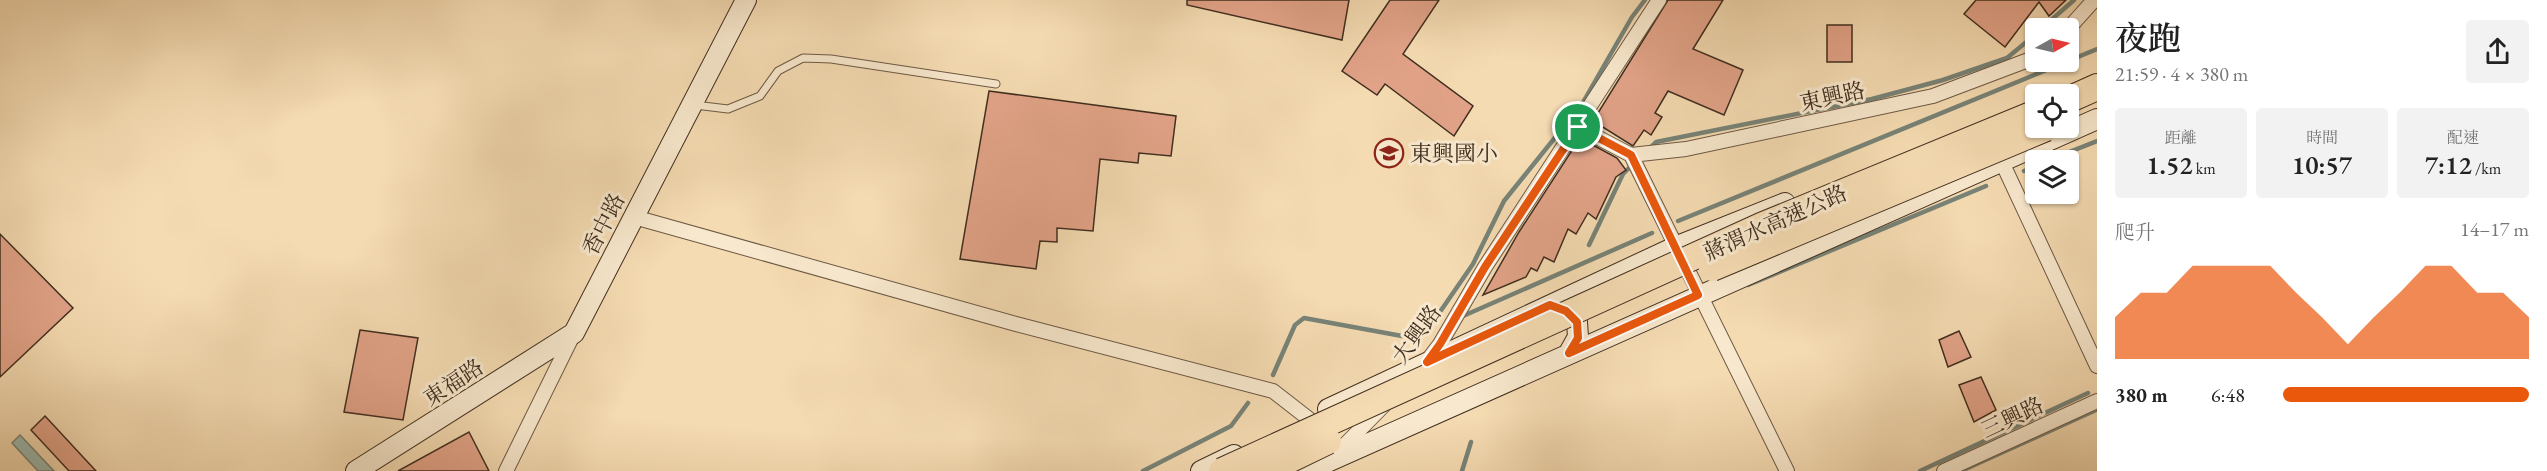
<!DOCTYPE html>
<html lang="zh-TW">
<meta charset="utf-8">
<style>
:root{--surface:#fff;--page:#f2f2f2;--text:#222;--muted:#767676;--accent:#ea580c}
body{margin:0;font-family:"EB Garamond","Noto Serif TC",serif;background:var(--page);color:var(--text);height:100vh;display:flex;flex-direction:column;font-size:22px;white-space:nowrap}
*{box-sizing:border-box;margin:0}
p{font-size:20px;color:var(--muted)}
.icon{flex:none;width:33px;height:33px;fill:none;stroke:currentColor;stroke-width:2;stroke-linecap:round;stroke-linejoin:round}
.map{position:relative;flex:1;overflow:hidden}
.sheet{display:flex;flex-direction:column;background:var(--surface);width:450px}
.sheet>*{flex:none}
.needle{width:39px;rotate:82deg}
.controls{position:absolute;left:2025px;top:18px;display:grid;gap:12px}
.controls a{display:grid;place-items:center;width:54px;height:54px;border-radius:6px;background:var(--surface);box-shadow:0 2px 4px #0004;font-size:30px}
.pin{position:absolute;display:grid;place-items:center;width:51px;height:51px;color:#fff;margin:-26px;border:3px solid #fff;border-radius:50%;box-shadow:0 2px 6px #0007}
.round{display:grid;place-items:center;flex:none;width:63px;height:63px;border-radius:6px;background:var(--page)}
.head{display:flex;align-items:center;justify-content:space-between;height:102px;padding:0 18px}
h1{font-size:33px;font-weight:600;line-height:45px}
.figures{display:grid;grid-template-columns:repeat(3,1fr);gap:9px;height:102px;padding:6px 18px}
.figures div{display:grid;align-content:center;border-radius:6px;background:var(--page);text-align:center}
.figures b{font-size:26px;font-weight:600}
.figures small{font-size:16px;font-weight:400}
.figures p{font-size:16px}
.chart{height:168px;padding:12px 18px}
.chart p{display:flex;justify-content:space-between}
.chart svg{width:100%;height:108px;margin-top:6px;fill:var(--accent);opacity:.7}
ul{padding:0 18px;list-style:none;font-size:20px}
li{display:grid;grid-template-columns:96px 72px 1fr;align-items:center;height:45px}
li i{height:15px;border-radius:8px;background:var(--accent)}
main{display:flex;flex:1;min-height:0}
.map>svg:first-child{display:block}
.water{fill:#9dbbb1;stroke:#788377;stroke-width:1.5}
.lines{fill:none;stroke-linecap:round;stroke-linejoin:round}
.stream{stroke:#788377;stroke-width:4.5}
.building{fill:#e2a388;stroke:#402e1f;stroke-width:1.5}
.lane-casing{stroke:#6d5944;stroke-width:9}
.street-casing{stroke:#6d5944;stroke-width:16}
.secondary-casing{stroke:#402e1f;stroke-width:22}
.highway-casing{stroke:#402e1f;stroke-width:28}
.lane{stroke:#f8e8cd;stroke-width:7}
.street{stroke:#f8e8cd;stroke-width:14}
.secondary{stroke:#f8e8cd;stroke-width:20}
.highway{stroke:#f5dbb2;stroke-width:26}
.highway-bridge-casing{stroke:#402e1f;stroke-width:28;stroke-linecap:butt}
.highway-bridge{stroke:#f5dbb2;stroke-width:26}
.route-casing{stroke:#fff;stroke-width:12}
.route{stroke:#ea580c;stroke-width:8}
.labels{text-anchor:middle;stroke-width:6;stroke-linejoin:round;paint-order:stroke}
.street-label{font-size:22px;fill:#402e1f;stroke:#f8e8cd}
.poi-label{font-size:22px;fill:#402e1f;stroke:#f8e8cd;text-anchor:start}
</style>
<main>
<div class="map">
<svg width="2097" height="471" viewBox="0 0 2097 471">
<rect width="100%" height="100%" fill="#f5dbb2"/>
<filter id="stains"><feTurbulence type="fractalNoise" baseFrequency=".00333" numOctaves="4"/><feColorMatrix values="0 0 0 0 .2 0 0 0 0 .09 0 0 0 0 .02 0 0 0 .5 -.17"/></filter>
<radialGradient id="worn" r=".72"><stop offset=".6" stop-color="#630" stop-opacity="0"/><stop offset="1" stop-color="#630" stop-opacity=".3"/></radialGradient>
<path class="water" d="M20 435 54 471H38L12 443Z"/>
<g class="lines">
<path class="stream" d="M2042 28 2074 0
M2068 61 2097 49
M1648 150 1656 142 1872 99 1943 80 2007 58 2036 34
M2049 160 2097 141
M2024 171 2036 166
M1678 221 2066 62
M1589 245 1623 174 1633 164
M1748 285 1986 186
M1463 316 1652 233
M1273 375 1295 325 1304 318 1402 336 1422 334 1433 322 1473 264 1504 201 1582 104 1632 17 1645 0
M1143 471 1231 426 1248 403
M1462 471 1471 442
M1920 471 2088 393
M1961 471 2096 410"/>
</g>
<path class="building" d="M1187 0H1349L1342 40 1187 5Z
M1390 0H1439L1403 54 1473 106 1454 136 1385 84 1377 95 1342 71Z
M1668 0H1723L1693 49 1743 70 1724 115 1668 91 1655 113 1662 117 1651 135 1644 130 1633 146 1593 121Z
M1976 0H2066L2049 16 2039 2 2005 47 1964 14Z
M1827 25H1852V62H1827Z
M989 91 1176 116 1171 156 1139 153 1138 163 1100 159 1093 231 1057 228V242L1040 241 1036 269 960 259Z
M1580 138 1617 158 1626 170 1616 177 1596 219 1588 213 1576 234 1568 229 1554 262 1544 257 1537 271 1531 268 1526 277 1483 295 1519 232Z
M0 234 73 308 0 377Z
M360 330 418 338 403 420 344 412Z
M1959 331 1971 357 1948 367 1939 340Z
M1981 377 1996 410 1974 422 1959 385Z
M45 416 96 471H69L31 430Z
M469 432 489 471H398Z"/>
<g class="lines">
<g class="lane-casing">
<path id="lane" d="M695 105 728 109 760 96 778 71 803 58 831 59 996 84"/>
</g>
<g class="street-casing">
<path id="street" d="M2068 29 2094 0
M1578 127 1631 155 1787 471
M1631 155 1686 149 1933 96 2031 59 2036 55
M2001 160 2097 366
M634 217 1016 324 1273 391 1309 419
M1427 361 1440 344 1485 267 1659 0
M1335 455 1384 405
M506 471 574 333
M1944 471 2097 401"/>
</g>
<g class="secondary-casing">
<path id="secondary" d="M1558 308 1566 311 1577 322 1578 337 1569 353
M1328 409 1675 247 1785 203
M356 471 574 333 746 0
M1201 471 1234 455
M1307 471 2097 119"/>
</g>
<g class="highway-casing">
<path id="highway" d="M2068 100 2097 87"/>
</g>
<use href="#lane" class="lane"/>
<use href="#street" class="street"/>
<use href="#secondary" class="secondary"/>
<use href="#highway" class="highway"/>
<g class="highway-bridge-casing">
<path id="highway-bridge" d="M1712 268 2046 128
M1222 471 1761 226 2036 113
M1266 471 1328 441"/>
</g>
<use href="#highway-bridge" class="highway-bridge"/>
</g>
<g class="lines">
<g class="route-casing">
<path id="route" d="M1578 127 1631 155 1698 295 1569 353 1578 338 1577 322 1566 311 1550 305 1427 362 1440 344 1485 267Z"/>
</g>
<use href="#route" class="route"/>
</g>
<defs>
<g id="school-ring" transform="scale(1.5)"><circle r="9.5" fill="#f8e8cd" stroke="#8f2418" stroke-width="1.5"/><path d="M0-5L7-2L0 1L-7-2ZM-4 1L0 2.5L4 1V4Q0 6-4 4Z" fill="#8f2418"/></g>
</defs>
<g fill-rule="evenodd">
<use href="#school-ring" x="1389" y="153"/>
</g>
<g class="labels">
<g class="street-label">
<text transform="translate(1832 96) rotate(-12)" y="8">東興路</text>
<text transform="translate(1775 222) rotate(-24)" y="8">蔣渭水高速公路</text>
<text transform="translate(603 224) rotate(-63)" y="8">香中路</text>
<text transform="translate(1416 334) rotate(-54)" y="8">大興路</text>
<text transform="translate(453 382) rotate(-33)" y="8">東福路</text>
<text transform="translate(2012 417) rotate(-25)" y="8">三興路</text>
</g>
<g class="poi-label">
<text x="1410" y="161">東興國小</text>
</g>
</g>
<rect width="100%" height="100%" filter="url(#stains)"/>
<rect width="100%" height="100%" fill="url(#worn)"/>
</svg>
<div class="controls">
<a><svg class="needle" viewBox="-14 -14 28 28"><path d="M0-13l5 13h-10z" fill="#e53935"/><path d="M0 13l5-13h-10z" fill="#767676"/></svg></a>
<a><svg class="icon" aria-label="locate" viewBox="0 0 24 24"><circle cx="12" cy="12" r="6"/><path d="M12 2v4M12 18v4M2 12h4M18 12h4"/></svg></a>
<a><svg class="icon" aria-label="layers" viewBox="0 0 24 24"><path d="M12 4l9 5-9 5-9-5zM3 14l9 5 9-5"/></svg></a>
</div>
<div class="pin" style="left:1578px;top:127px;background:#1e9e55"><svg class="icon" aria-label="arrive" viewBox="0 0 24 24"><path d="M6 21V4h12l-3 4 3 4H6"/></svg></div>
</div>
<section class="sheet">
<div class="head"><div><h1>夜跑</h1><p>21:59 · 4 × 380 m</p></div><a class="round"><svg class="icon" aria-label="share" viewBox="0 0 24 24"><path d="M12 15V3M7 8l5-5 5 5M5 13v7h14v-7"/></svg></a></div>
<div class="figures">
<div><p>距離</p><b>1.52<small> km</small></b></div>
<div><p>時間</p><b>10:57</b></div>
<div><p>配速</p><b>7:12<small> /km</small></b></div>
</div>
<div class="chart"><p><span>爬升</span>14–17 m</p>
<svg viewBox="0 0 160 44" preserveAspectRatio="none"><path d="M0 44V27L10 17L20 17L30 6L40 6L50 6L60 6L70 17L80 27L90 38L100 27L110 17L120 6L130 6L140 17L150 17L160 27V44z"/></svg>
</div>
<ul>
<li><b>380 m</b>6:48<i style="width:100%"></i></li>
</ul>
</section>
</main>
